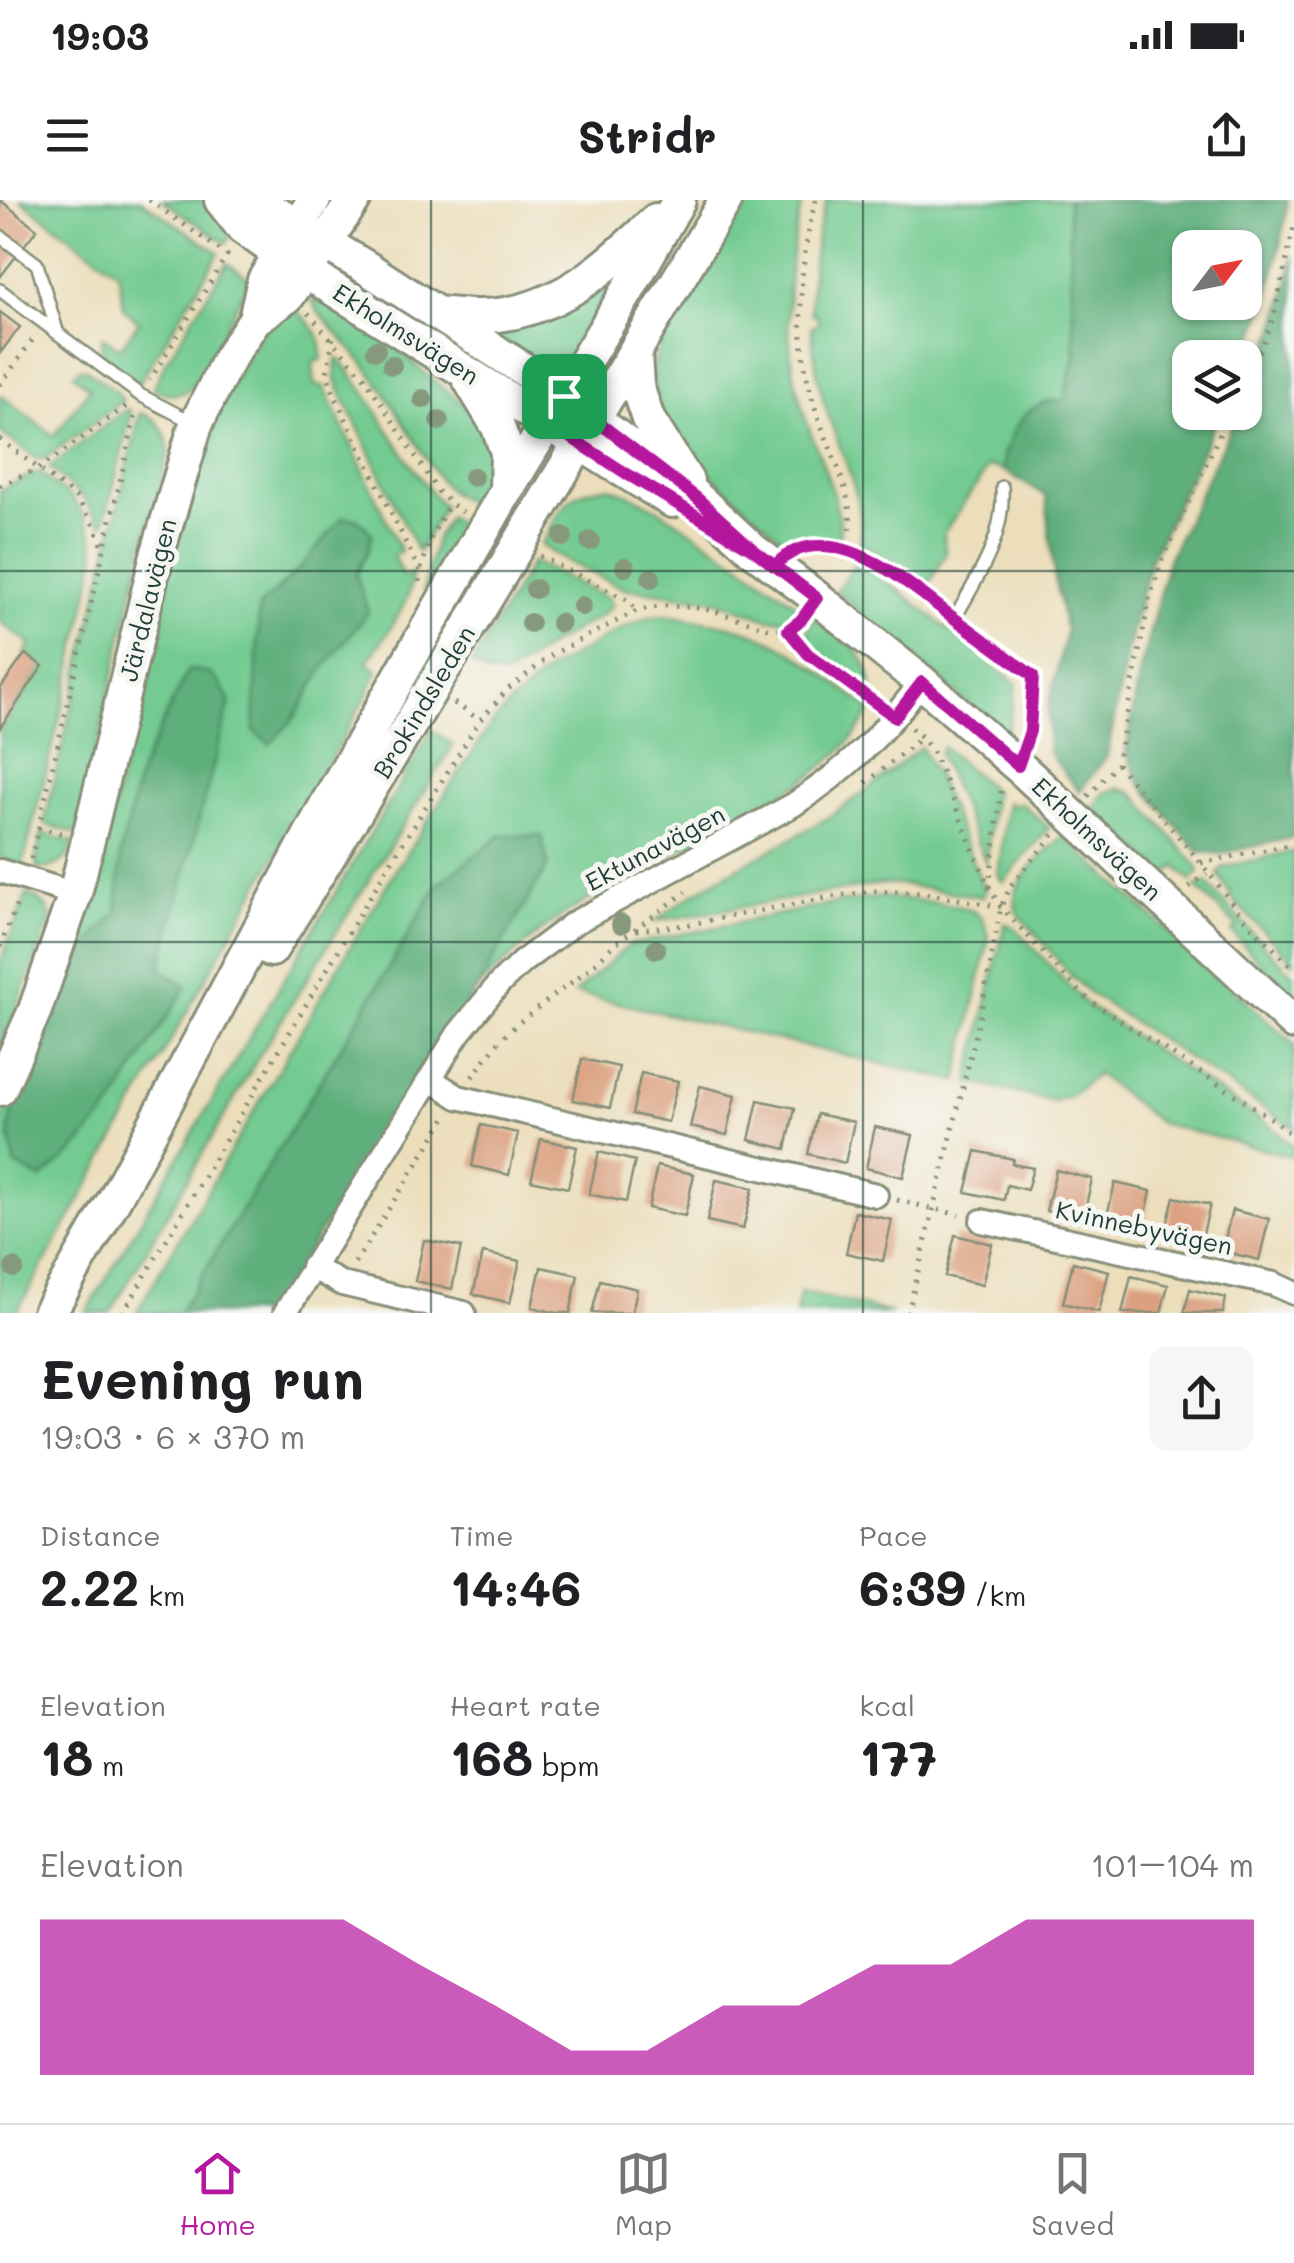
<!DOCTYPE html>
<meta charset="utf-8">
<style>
:root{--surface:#fff;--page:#f6f6f6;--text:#202124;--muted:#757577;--line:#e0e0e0;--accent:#b5179e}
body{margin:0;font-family:Mali,sans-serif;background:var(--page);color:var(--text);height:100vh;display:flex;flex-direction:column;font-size:38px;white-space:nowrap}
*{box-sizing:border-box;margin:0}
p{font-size:32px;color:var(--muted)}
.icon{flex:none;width:55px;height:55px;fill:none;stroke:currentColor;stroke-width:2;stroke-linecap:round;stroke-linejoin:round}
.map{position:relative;height:1113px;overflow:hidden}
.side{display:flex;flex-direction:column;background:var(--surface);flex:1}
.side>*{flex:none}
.needle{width:65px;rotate:58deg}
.tools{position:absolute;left:1172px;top:30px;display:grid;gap:20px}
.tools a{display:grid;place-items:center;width:90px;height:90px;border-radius:20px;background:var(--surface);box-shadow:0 2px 8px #0004;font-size:50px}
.pin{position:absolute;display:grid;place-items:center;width:85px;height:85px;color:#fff;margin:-42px;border-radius:20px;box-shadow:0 5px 15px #0006}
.round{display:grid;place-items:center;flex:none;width:105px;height:105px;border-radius:20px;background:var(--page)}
.head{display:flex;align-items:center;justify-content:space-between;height:170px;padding:0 40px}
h1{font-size:55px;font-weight:700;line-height:75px}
.stats{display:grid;grid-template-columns:repeat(3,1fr);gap:15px;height:170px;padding:10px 40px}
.stats div{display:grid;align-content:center}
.stats b{font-size:50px;font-weight:700}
.stats small{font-size:28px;font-weight:400}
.stats p{font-size:28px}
.chart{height:280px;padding:20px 40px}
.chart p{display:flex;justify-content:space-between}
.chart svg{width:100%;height:180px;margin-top:10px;fill:var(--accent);opacity:.7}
.status{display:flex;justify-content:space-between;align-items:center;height:70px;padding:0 50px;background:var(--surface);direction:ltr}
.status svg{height:28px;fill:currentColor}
header{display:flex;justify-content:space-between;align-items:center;height:130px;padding:0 40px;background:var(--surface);font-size:45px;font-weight:700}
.menu{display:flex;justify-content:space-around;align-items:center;height:140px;border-top:2px solid var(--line);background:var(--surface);font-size:28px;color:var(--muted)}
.menu a{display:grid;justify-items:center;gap:5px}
.menu .selected{color:var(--accent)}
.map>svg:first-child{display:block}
.green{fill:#73cb91;stroke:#498462;stroke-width:2.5;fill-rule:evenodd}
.forest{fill:#5eaf7b;stroke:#3e7658;stroke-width:2.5;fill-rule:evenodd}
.building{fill:#dba080}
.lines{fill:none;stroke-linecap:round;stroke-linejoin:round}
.lane-casing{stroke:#868e78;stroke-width:16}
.street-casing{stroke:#868e78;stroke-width:28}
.secondary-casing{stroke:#868e78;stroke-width:38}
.path{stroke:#868e78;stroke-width:5;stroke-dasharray:2.5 8;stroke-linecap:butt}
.lane{stroke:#fff;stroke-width:11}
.street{stroke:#fff;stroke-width:22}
.secondary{stroke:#fff;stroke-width:32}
.tree{fill:#87997d}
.route-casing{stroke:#fff;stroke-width:20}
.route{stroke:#b5179e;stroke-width:12}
.grid{fill:none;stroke:#1f3d34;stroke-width:2.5;stroke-opacity:0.55}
.labels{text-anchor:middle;stroke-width:10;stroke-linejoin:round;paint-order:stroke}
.street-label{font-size:25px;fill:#1f3d34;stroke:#f6f6f2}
</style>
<div class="status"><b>19:03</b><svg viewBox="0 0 49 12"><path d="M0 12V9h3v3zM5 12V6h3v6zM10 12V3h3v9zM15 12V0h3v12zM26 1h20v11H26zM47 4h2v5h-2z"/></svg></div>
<header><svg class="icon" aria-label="menu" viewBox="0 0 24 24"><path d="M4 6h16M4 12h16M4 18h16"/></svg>Stridr<svg class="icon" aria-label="share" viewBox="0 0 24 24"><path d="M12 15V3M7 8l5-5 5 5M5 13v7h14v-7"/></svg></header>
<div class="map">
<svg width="1294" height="1113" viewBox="0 0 1294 1113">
<rect width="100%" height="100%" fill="#f6f6f2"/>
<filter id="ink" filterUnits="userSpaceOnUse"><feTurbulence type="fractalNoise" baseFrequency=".01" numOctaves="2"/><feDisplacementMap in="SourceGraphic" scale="20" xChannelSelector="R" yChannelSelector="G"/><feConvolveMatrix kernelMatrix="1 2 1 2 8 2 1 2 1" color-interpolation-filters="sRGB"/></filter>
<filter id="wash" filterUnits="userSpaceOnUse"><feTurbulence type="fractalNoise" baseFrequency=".0048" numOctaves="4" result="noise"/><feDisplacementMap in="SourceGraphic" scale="40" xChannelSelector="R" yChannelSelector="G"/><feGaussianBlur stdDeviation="2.25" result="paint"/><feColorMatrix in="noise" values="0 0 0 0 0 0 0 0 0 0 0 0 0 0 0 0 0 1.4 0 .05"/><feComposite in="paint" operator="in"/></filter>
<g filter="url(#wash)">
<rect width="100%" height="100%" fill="#ecdebb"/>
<path class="green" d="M21 0H141L219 53 139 183C123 171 94 159 103 137L120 148 139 122 124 109 118 72Z
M162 0H202L233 33 226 43Z
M745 0H803C784 72 782 148 806 220 818 255 841 300 840 337L786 342C747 307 658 239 653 185 649 148 680 111 698 80 714 53 730 27 745 0Z
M827 0H1068L1075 157 1064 200 1044 202 1004 251 1003 270 989 266 943 334 946 353 929 384 860 343C866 296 838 249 825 205 817 180 814 153 811 127L818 125 817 114H811C810 76 814 36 827 0Z
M227 63 250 79 197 183C182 197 171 197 153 188L167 160Z
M619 80 561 177 481 129C503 127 525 126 546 119 572 111 596 94 619 80Z
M312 100C359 105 393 145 427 175 455 200 480 207 492 249 499 270 486 289 476 307L456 296 442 283 385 193 365 165 318 112Z
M290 107C310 120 325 136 321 160L313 162 315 186H324L401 352 393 356 403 377 411 374C416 398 380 442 367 463L378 470 368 493 16 1113H0V923L53 808 104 650 183 300 225 192 262 132ZM368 350C334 417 328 490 269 543L259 407 302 366ZM188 470 230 501 160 768 186 786 55 814 78 755 117 713 121 651 140 571Z
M336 159H340C378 206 403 262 444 307L418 352 339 188 335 176Z
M80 169H86L117 192 123 201 44 259H37L0 232V195L54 236 90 188 73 174Z
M129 209 131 215 104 324 101 325 84 299 49 267 120 214Z
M140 213C160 218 167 233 169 252L144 343 77 634 44 624Z
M35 273H40L72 298 83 314 92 335 96 358 71 473 23 664 18 665 0 658V528L43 466 25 454 31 444 0 422V290Z
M608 287C638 295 664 313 690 330 728 354 763 380 799 406L786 419H768L716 400 623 388 566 361 541 345C561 311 564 290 608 287Z
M449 317 464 327 423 392 436 338Z
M532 362 608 398 612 405 602 415 552 444 505 476 487 473 472 464Z
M856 362 887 381 1017 484 1006 536 836 391Z
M666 415C695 420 725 423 753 433 795 448 831 481 867 506L870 511C844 566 772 600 721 628 672 655 621 679 573 709 535 733 505 760 474 793L548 665 502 635 438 684 368 803 179 1113H136L393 674 490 526 508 506 548 470 621 429 651 416Z
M814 418C845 440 868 450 873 490L815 449 811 444 807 431Z
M432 530 453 545 259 856 110 1113H86Z
M921 547 936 575 985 690 983 697 905 685 881 684 656 721C705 681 762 657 815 625 853 603 887 574 921 547Z
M943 547 994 591 986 663 939 554Z
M1119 588 1133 593 1196 665 1199 672 1191 681 1176 666 1166 675 1093 608 1104 593Z
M1007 602 1012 606 1021 603 1049 628 1003 682 998 676Z
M42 633 74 642C69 660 56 669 37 669L36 657Z
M1063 636 1294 844V928L1088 792 1073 778 1017 712C1005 683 1044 655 1063 636Z
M1294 651V763L1234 701 1218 674 1223 667Z
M1206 682 1267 749 1294 775V801L1232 732 1237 726 1196 687Z
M27 694C41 700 48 704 51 719L0 851V763Z
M880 697C902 699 961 702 978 714 985 719 986 729 989 737L957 881 575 793 629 745 830 704Z
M1005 723 1015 728 1087 805 1270 926 1294 947V957L1160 923 1097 874 1072 895 1053 901 969 882Z
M801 1092 892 1113H796Z"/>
<path class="forest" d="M1068 0H1288C1279 58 1268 105 1245 159L1190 158V212L1220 213 1150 361 1128 447 1107 556 1079 592 1049 552 1048 509 1066 431 1055 382 1046 296 1003 270C1005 244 1018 209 1047 202 1052 200 1058 201 1064 200L1075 157ZM1190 48H1245V102H1190Z
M1294 56V637L1220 654 1198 651 1141 584 1126 552 1140 471 1168 360 1238 213 1245 212C1245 188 1260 169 1269 147 1280 117 1288 87 1294 56Z
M343 317 358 319 372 334 368 350 356 374 368 412 323 469 294 518 270 544 254 531 259 407 302 366Z
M188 470C216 470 216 479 230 501L160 768 186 787 111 908 72 953 41 979 15 965 9 931 13 908 55 814 78 755 117 713 121 651 140 571Z
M502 635 542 636 548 665 474 793 448 828 422 868 270 1113H179L368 803 438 684Z"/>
<g id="blocks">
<path class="building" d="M0 0 37 29 0 77Z
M0 112 20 127 0 153Z
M25 454 43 466 0 528V489Z
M582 859 619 867 610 908 573 900Z
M641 873 678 881 668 922 632 914Z
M700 886 736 895 727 935 690 927Z
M758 900 795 908 786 949 749 940Z
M817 914 854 922 845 963 808 954Z
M481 925 518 933 509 975 472 966Z
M875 927 913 935 903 977 866 968Z
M541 939 577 947 568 988 531 980Z
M976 951 1013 959 1012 964 1033 968 1027 990 1007 985 1004 1000 966 992Z
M599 952 635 961 626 1002 589 994Z
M657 966 694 974 685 1016 648 1008Z
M1056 970 1092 979 1083 1019 1046 1011Z
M716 980 753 988 743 1029 707 1021Z
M1115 983 1151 991 1142 1032 1105 1024Z
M1174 997 1210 1005 1200 1046 1164 1037Z
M1232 1010 1269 1019 1259 1060 1222 1051Z
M855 1012 892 1020 883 1061 846 1053Z
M955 1035 992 1044 982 1085 945 1076Z
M424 1040 461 1047 452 1089 415 1081Z
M483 1053 520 1061 510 1103 473 1094Z
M1073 1062 1109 1071 1099 1112 1063 1103Z
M541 1067 578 1075 570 1113H556L532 1107Z
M1131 1076 1168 1085 1161 1113H1122Z
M600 1080 637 1089 632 1113H592Z
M1190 1089 1226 1098 1223 1113H1184Z"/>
</g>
</g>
<g filter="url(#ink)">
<use href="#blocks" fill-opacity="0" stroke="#868e78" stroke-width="2.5"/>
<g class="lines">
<g class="lane-casing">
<path id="lane" d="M0 36 37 64 58 134
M0 90 140 195 194 223
M775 365C790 351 803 344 824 346 872 350 915 388 952 416 979 436 1006 456 1033 476L1031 531 1019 562
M955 418C978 376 1005 338 1002 287"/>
</g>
<g class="street-casing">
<path id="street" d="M0 671 75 694
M430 879 458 897 876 995
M982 1021 1274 1084 1294 1093
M312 1067 342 1084 464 1113
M285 1113 458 834 498 785 522 762 574 723 793 605C851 567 880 536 922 482"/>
</g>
<g class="secondary-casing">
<path id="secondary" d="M221 0 243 28 306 72 672 301
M245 0 261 4 367 68 563 195 697 298 753 350 817 398 922 482 1026 573 1294 823
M435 113C458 115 482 118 505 114 567 104 612 62 656 20
M255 119 288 96 354 0
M635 153 637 186 648 219 687 281
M469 179 498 227 507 252 506 291
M271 750 411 523 726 0
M0 889 35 810 75 694 156 359 196 224 228 160 255 119 264 80 314 0
M49 1113 114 1000 326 605 506 291 627 92 679 0"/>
</g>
<path class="path" d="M149 0 227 55 150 180
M816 0C797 70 794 144 817 214 830 252 854 293 850 333
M308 113 365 178 438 291 450 303 463 312
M333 138 327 173 334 194 420 372 419 384
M1245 180 1262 147 1274 116 1294 27
M0 185 36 135
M0 239 77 298 96 329 102 345
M0 286 40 268 128 205
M540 356 627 400 638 410
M421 369 432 335 450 303
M788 429 808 454 878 504
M454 503 480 520
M911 528 922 537 935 556 989 688 1001 707 1073 785 1090 801 1274 920 1294 937
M1117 564 1201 663 1247 722 1294 769
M866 583 922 537
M1088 596 1117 564 1150 397 1163 357 1230 212
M38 628 64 634
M31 659 136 213
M1201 663 1294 644
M989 687 1001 591
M1189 687 1207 674
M636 730 686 725 831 697 874 691 924 693 1001 707
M0 747 19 699
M472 877 500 840 516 825 590 768 616 743 686 692
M897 1000 959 1015
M355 1063 447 916
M123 1113 386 670 480 520 507 490 553 454 638 410 666 406 691 407 715 411 770 429C784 430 791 429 801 420
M908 1113 980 817 1001 707 1011 685 1054 634"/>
<use href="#lane" class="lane"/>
<use href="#street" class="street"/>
<use href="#secondary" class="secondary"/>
</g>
<g class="tree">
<circle cx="376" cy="150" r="10"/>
<circle cx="392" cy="165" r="10"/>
<circle cx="423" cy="199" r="10"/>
<circle cx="439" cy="221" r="10"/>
<circle cx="473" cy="277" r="10"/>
<circle cx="563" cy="337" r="10"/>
<circle cx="590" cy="341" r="10"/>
<circle cx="625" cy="367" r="10"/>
<circle cx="651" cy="378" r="10"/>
<circle cx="535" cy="389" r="10"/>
<circle cx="582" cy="406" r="10"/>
<circle cx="530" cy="423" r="10"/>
<circle cx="560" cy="423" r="10"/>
<circle cx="621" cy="724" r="10"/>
<circle cx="656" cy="749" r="10"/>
<circle cx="14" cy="1068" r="10"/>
</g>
</g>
<g class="lines" filter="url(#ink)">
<g class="route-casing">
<path id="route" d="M564 196 697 298 754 350 817 398 801 420 788 430 808 454 895 517 922 482 1018 566 1030 531 1033 476C1006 456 979 436 951 416 916 389 868 348 823 346 802 345 789 352 774 366L754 350 627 274 547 222 564 196"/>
</g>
<use href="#route" class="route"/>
</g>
<path class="grid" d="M431 0V1113M863 0V1113M0 371H1294M0 742H1294"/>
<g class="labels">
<g class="street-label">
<text transform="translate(406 134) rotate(32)" y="9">Ekholmsvägen</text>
<text transform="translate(148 400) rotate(-76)" y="9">Järdalavägen</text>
<text transform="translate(424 502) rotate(-59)" y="9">Brokindsleden</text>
<text transform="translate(1097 639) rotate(43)" y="9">Ekholmsvägen</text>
<text transform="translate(655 648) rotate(-28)" y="9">Ektunavägen</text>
<text transform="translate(1144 1028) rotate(12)" y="9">Kvinnebyvägen</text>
</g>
</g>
</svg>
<div class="tools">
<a><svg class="needle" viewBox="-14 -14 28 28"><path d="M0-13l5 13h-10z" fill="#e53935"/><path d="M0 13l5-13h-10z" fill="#757577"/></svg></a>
<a><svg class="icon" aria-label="layers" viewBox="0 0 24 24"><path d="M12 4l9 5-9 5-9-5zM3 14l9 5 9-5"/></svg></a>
</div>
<div class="pin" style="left:564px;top:196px;background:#1e9e55"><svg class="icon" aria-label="arrive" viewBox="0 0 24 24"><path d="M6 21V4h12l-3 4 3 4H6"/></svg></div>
</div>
<section class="side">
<div class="head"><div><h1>Evening run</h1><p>19:03 · 6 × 370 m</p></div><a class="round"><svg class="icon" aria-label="share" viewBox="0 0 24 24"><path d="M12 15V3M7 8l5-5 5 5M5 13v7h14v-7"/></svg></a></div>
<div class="stats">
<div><p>Distance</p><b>2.22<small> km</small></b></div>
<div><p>Time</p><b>14:46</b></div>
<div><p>Pace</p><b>6:39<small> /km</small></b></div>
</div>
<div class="stats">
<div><p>Elevation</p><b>18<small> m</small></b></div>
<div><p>Heart rate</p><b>168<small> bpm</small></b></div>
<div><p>kcal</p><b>177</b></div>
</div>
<div class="chart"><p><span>Elevation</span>101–104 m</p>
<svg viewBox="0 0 160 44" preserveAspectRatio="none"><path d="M0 44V6L10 6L20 6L30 6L40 6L50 17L60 27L70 38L80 38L90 27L100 27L110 17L120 17L130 6L140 6L150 6L160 6V44z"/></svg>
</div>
</section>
<nav class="menu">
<a class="selected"><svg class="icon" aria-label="home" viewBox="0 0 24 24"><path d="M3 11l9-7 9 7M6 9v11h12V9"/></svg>Home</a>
<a><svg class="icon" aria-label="map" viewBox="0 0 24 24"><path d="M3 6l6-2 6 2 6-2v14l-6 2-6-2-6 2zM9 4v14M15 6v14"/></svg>Map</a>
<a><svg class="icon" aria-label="saved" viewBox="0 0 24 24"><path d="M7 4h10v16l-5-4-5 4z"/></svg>Saved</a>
</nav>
